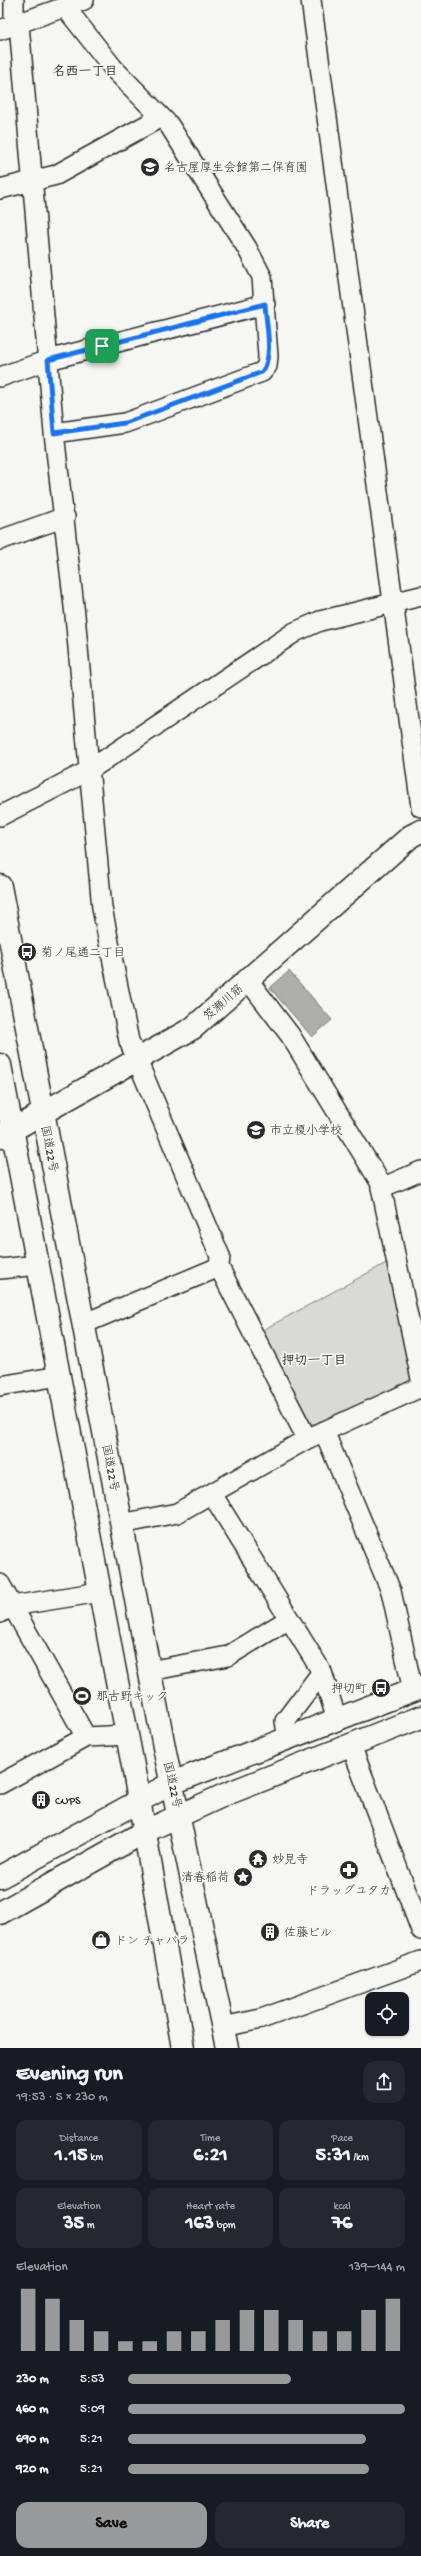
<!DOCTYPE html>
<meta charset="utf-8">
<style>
:root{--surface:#171b24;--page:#242831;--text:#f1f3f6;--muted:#9ea1a6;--accent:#98999b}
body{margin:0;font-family:"Gochi Hand","Klee One",sans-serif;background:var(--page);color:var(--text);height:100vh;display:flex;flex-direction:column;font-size:15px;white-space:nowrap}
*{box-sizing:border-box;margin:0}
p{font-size:13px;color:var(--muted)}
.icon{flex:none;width:22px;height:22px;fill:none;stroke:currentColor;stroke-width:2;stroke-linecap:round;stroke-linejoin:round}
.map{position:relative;height:2048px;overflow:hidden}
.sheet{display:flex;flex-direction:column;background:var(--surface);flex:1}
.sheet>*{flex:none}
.buttons{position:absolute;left:365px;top:1992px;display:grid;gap:8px}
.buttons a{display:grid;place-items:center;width:44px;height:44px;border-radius:8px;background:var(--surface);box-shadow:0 1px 3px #0004;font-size:20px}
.pin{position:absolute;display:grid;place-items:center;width:34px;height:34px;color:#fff;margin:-17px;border-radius:8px;box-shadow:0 2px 6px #0006}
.round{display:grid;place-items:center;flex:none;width:42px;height:42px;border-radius:12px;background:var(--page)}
.head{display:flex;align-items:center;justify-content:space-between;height:68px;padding:0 16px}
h1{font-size:22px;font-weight:700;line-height:30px}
.figures{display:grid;grid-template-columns:repeat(3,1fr);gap:6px;height:68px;padding:4px 16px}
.figures div{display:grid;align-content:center;border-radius:10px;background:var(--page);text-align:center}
.figures b{font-size:20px;font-weight:700}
.figures small{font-size:11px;font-weight:400}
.figures p{font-size:11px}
.chart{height:112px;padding:8px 16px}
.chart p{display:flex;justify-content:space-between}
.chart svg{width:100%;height:72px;margin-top:4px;stroke:var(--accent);stroke-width:6}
.action{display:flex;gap:8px;margin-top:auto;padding:8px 16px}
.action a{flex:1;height:46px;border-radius:12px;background:var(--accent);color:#111;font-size:16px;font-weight:700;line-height:46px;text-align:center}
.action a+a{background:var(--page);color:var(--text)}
ul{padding:0 16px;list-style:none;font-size:13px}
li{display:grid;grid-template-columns:64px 48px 1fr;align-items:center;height:30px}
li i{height:10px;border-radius:5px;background:var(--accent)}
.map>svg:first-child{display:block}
.green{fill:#d9d9d5;stroke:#828280}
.water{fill:#aeaeab;stroke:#7a7a78}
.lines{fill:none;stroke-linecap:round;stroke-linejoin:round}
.minor-casing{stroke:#2b2b2b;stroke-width:22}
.tertiary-casing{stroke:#2b2b2b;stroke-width:25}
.trunk-casing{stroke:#2b2b2b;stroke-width:25}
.minor{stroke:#f6f6f2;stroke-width:19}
.tertiary{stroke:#f6f6f2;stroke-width:22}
.trunk{stroke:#f6f6f2;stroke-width:22}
.route-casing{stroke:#fff;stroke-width:8}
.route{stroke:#1a73e8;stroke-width:5}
.labels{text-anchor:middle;stroke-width:3.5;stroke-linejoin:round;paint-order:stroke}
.poi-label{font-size:12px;fill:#2b2b2b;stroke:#f6f6f2;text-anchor:start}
.street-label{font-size:12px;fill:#2b2b2b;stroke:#f6f6f2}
.neighbourhood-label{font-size:13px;font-weight:bold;fill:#2b2b2b;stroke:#f6f6f2}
</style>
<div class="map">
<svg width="421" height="2048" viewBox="0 0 421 2048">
<rect width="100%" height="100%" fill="#f6f6f2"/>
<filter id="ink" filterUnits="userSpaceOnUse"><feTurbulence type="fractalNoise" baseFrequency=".025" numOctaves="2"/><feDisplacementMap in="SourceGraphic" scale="8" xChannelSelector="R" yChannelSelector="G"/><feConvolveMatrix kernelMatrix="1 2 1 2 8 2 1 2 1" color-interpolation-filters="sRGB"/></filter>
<g filter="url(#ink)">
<path class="green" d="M388 1262 412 1378 410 1384 316 1424H306L259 1332Z"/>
<path class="water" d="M289 971 332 1020 312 1037 270 988Z"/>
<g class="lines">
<g class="minor-casing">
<path id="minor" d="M14 0V15L19 24 54 433 75 615 102 908 129 1041 137 1060 220 1256 219 1267 307 1439
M311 0 421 807
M0 30 84 0
M0 189 56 175 161 117
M0 377 48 360 265 304
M54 433 125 423 262 372 267 366 268 356 262 277 247 248 169 125 114 69 65 7
M0 540 65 517
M0 816 88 771 295 632 320 621 421 596
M248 980 290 1035 380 1182 421 1379
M381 1188 421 1171
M0 1269 38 1265
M83 1324 219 1267
M0 1386 59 1376
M324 1431 391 1591 413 1691
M212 1494 322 1672 337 1720
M121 1524 177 1513 307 1439 421 1387
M0 1584 86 1737
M0 1613 12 1606 100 1592
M149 1671 228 1656 289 1619
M288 1738 285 1721 322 1672
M351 1745 421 1930
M0 1784 86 1737 128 1735
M222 2027 261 2019 421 1961"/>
</g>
<g class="tertiary-casing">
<path id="tertiary" d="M0 1137 193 1028 411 836 421 831
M0 1877 172 1783 421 1687
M0 1913 144 1832 224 1795 421 1717"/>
</g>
<g class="trunk-casing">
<path id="trunk" d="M0 886 165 1752 227 2048
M0 1065 133 1766 183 2048"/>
</g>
<use href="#minor" class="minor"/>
<use href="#tertiary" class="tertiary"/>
<use href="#trunk" class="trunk"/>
</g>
</g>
<g class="lines" filter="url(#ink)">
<g class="route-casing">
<path id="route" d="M265 304C266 324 274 356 262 372L125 423 54 433 48 360Z"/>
</g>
<use href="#route" class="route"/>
</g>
<defs>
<g id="school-disc" transform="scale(1)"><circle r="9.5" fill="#2b2b2b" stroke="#f6f6f2"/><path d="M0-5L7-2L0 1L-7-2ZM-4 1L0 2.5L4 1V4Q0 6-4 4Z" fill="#fff"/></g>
<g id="bus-disc" transform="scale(1)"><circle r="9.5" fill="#2b2b2b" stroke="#f6f6f2"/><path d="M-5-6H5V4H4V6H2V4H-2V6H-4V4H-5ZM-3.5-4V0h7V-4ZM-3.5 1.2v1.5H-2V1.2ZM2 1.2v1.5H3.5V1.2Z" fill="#fff"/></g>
<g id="stadium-disc" transform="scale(1)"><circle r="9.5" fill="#2b2b2b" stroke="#f6f6f2"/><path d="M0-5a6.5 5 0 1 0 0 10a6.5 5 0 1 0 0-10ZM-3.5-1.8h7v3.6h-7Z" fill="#fff"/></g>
<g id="building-disc" transform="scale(1)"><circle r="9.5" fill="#2b2b2b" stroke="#f6f6f2"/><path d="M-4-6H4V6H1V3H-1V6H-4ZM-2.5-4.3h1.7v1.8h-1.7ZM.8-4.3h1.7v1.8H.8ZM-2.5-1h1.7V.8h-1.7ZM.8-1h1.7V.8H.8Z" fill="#fff"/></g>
<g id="temple-disc" transform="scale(1)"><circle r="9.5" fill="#2b2b2b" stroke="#f6f6f2"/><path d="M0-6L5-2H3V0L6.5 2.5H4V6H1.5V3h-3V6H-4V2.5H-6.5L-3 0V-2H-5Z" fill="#fff"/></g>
<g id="pharmacy-disc" transform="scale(1)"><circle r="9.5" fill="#2b2b2b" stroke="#f6f6f2"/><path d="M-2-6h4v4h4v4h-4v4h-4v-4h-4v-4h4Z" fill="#fff"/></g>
<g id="sight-disc" transform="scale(1)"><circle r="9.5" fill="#2b2b2b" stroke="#f6f6f2"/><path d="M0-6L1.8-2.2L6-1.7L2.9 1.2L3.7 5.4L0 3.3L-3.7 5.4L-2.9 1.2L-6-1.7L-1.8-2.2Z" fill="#fff"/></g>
<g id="shop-disc" transform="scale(1)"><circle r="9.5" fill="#2b2b2b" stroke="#f6f6f2"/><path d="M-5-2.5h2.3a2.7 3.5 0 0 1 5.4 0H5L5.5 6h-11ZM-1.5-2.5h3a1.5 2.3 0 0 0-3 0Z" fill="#fff"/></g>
</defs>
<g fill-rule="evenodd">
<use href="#school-disc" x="150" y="167"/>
<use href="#bus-disc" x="27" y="952"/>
<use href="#school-disc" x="256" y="1130"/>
<use href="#bus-disc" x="381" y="1688"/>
<use href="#stadium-disc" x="82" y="1696"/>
<use href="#building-disc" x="41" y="1800"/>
<use href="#temple-disc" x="258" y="1859"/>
<use href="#pharmacy-disc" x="349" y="1870"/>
<use href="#sight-disc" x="243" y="1877"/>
<use href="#building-disc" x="270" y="1932"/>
<use href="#shop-disc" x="101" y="1940"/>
</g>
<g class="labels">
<g class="poi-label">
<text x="164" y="171">名古屋厚生会館第二保育園</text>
<text x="41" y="956">菊ノ尾通二丁目</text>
<text x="270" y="1134">市立榎小学校</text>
<text x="367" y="1692" text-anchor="end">押切町</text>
<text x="96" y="1700">那古野キック</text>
<text x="55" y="1804">CUPS</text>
<text x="272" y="1863">妙見寺</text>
<text x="229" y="1881" text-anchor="end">清春稲荷</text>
<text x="349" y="1894" text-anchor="middle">ドラッグユタカ</text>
<text x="284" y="1936">佐藤ビル</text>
<text x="115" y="1944">ドン チャバラ</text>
</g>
<g class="street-label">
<text transform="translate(223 1002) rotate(-41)" y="4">笈瀬川筋</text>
<text transform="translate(50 1149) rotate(79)" y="4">国道22号</text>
<text transform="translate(111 1468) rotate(79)" y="4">国道22号</text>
<text transform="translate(173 1785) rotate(77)" y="4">国道22号</text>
</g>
<g class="neighbourhood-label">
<text x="85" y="75">名西一丁目</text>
<text x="314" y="1364">押切一丁目</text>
</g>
</g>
</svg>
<div class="buttons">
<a><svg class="icon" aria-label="locate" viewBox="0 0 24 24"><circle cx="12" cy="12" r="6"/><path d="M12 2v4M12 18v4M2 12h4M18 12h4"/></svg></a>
</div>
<div class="pin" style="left:102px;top:346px;background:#1e9e55"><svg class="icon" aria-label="arrive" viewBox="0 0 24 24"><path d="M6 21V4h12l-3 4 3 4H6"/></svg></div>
</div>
<section class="sheet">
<div class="head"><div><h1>Evening run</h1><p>19:53 · 5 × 230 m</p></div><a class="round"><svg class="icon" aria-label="share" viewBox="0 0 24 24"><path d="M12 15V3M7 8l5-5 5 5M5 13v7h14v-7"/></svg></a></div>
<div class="figures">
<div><p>Distance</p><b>1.15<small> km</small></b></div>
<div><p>Time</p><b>6:21</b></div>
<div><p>Pace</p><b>5:31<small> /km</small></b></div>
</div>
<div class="figures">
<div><p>Elevation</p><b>35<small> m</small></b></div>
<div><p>Heart rate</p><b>163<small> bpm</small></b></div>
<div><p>kcal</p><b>76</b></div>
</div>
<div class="chart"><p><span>Elevation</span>139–144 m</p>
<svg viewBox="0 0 160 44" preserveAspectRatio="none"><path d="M5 44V6M15 44V12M25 44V25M35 44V32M45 44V38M55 44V38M65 44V32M75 44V32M85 44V25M95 44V19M105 44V19M115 44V25M125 44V32M135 44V32M145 44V19M155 44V12"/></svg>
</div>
<ul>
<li><b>230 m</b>5:53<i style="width:59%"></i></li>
<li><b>460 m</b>5:09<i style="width:100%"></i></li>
<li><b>690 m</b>5:21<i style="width:86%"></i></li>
<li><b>920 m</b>5:21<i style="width:87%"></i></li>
</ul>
<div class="action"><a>Save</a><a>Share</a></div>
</section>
